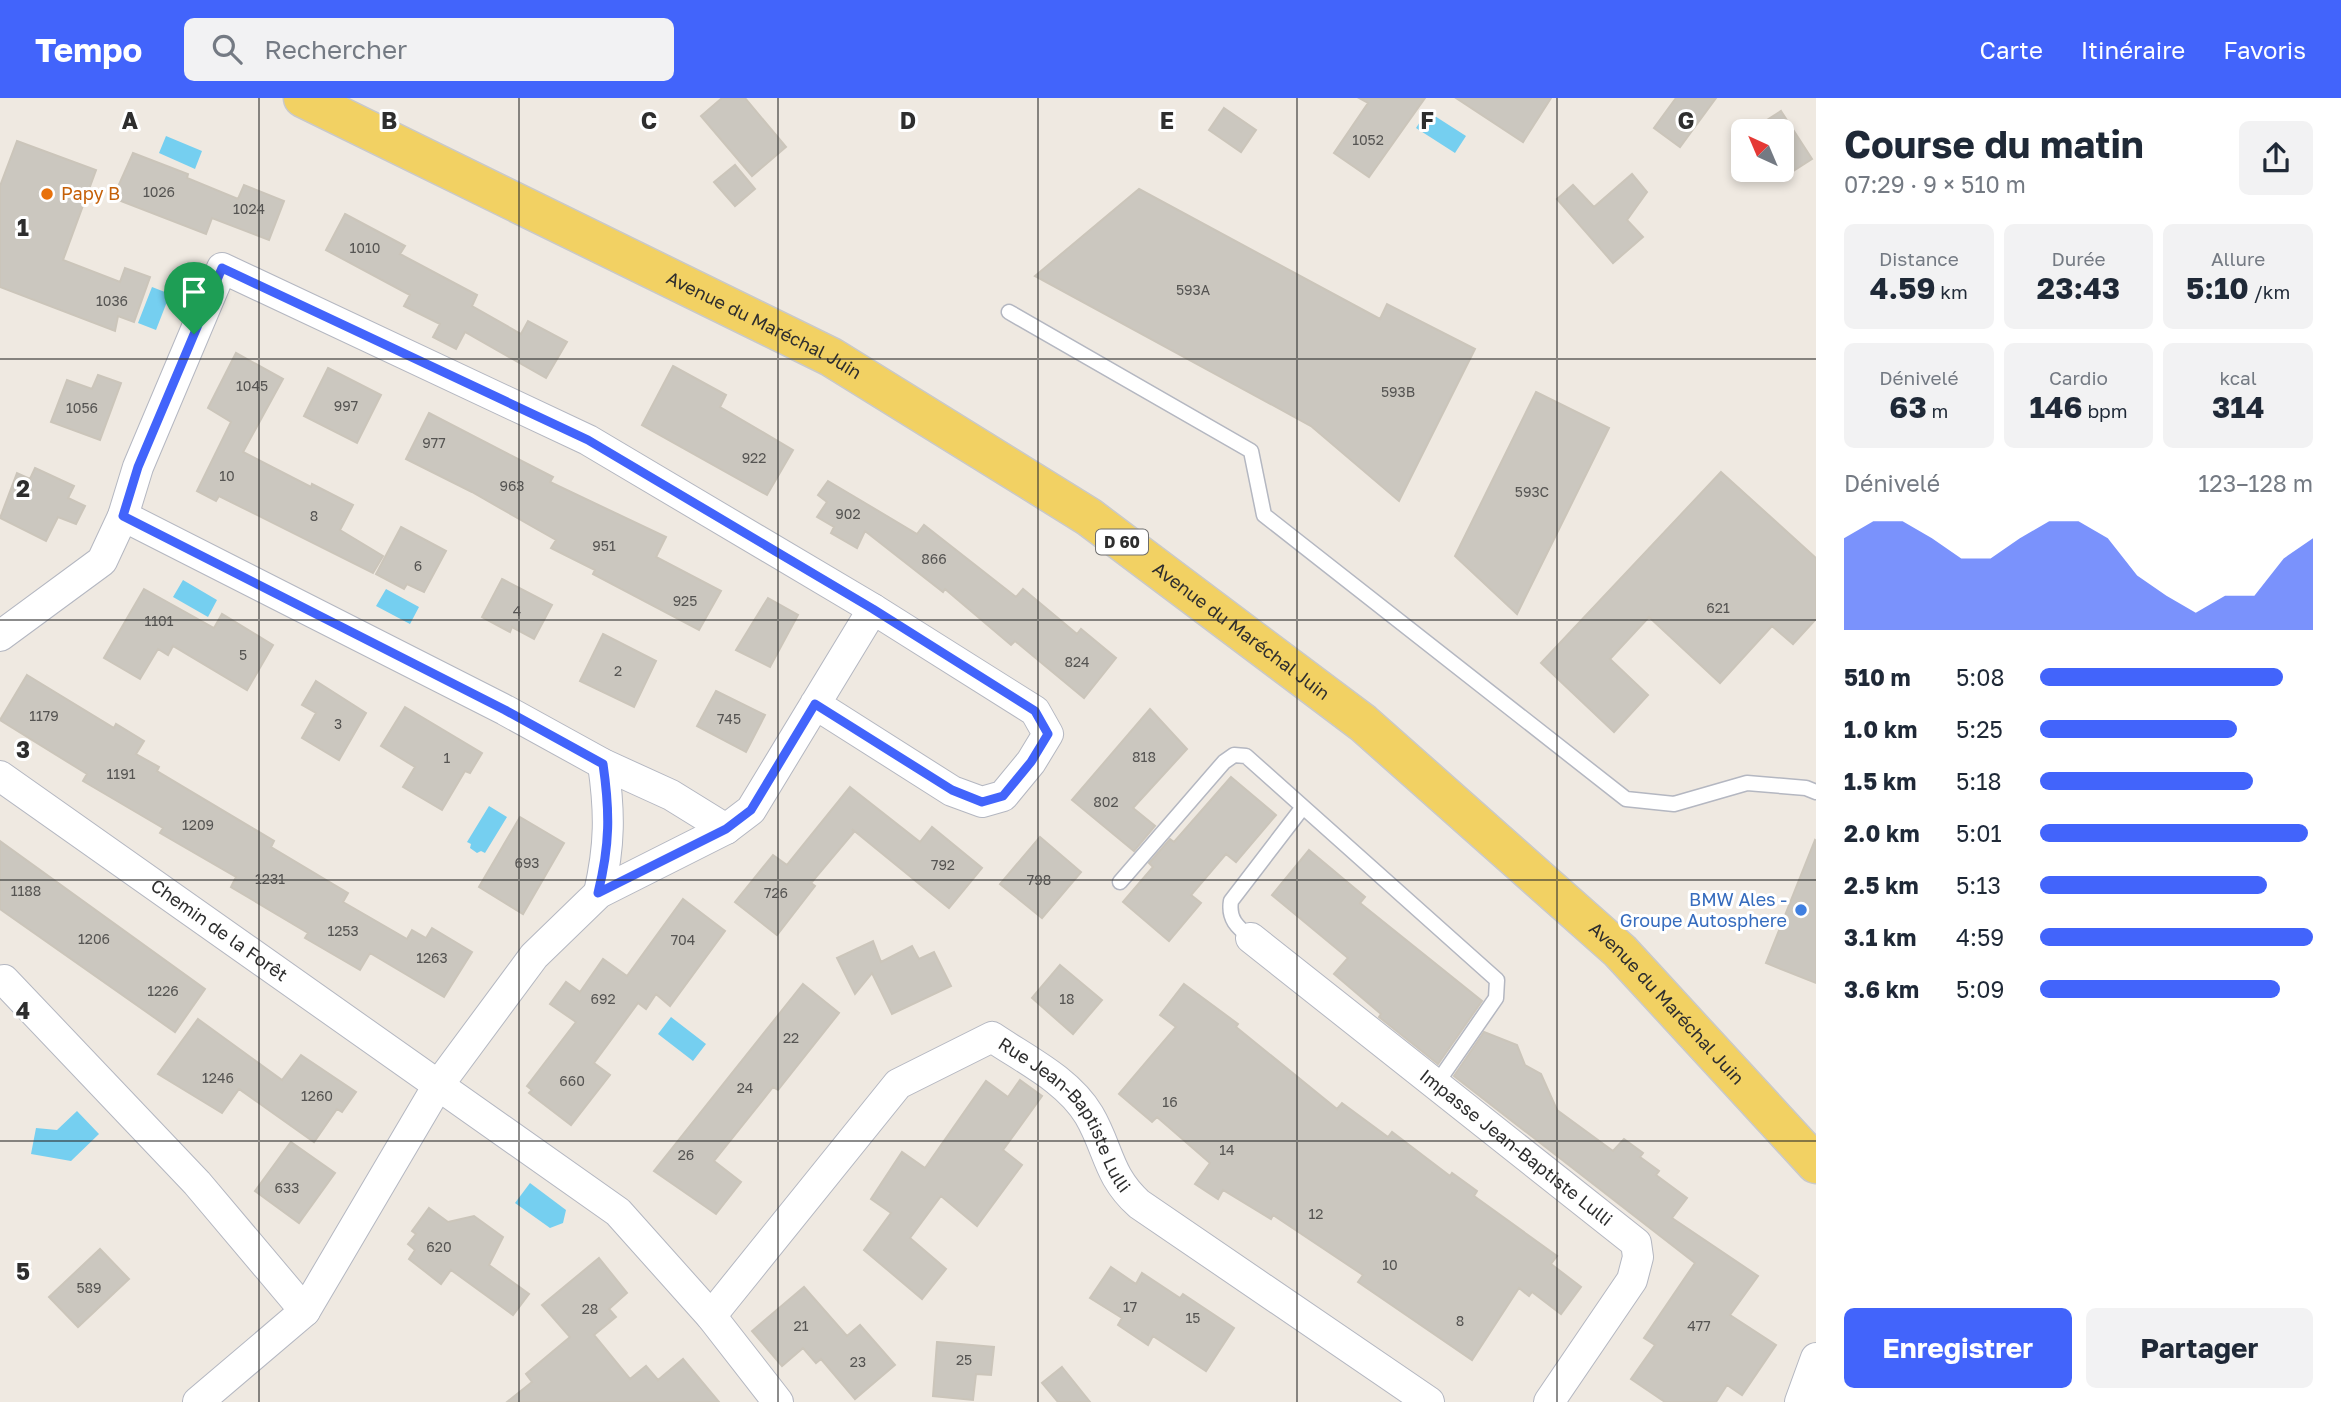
<!DOCTYPE html>
<html lang="fr">
<meta charset="utf-8">
<style>
:root{--surface:#fff;--page:#f2f2f3;--text:#1f2937;--muted:#747a83;--accent:#4264fb}
body{margin:0;font-family:"Golos Text",sans-serif;background:var(--page);color:var(--text);height:100vh;display:flex;flex-direction:column;font-size:26px;white-space:nowrap}
*{box-sizing:border-box;margin:0}
p{font-size:23px;color:var(--muted)}
.icon{flex:none;width:38px;height:38px;fill:none;stroke:currentColor;stroke-width:2;stroke-linecap:round;stroke-linejoin:round}
.map{position:relative;flex:1;overflow:hidden}
.details{display:flex;flex-direction:column;background:var(--surface);width:525px}
.details>*{flex:none}
.needle{width:46px;rotate:316deg}
.fabs{position:absolute;left:1731px;top:21px;display:grid;gap:14px}
.fabs a{display:grid;place-items:center;width:63px;height:63px;border-radius:10px;background:var(--surface);box-shadow:0 4px 10px #0003;font-size:35px}
.pin{position:absolute;display:grid;place-items:center;width:60px;height:60px;color:#fff;margin:-72px -30px;border-radius:50% 50% 50% 0;rotate:-45deg;box-shadow:0 0 7px #0007}
.pin .icon{rotate:45deg}
.round{display:grid;place-items:center;flex:none;width:74px;height:74px;border-radius:10px;background:var(--page)}
.overview{display:flex;align-items:center;justify-content:space-between;height:119px;padding:0 28px}
h1{font-size:38px;font-weight:700;line-height:52px}
.stats{display:grid;grid-template-columns:repeat(3,1fr);gap:10px;height:119px;padding:7px 28px}
.stats div{display:grid;align-content:center;border-radius:10px;background:var(--page);text-align:center}
.stats b{font-size:30px;font-weight:700}
.stats small{font-size:19px;font-weight:400}
.stats p{font-size:19px}
.chart{height:196px;padding:14px 28px}
.chart p{display:flex;justify-content:space-between}
.chart svg{width:100%;height:126px;margin-top:7px;fill:var(--accent);opacity:.7}
.cta{display:flex;gap:14px;margin-top:auto;padding:14px 28px}
.cta a{flex:1;height:80px;border-radius:10px;background:var(--accent);color:#fff;font-size:28px;font-weight:700;line-height:80px;text-align:center}
.cta a+a{background:var(--page);color:var(--text)}
ul{padding:0 28px;list-style:none;font-size:23px}
li{display:grid;grid-template-columns:112px 84px 1fr;align-items:center;height:52px}
li i{height:18px;border-radius:9px;background:var(--accent)}
header{display:flex;align-items:center;gap:42px;box-sizing:border-box;height:98px;padding:0 35px;background:var(--accent);color:#fff}
header strong{font-size:33px}
nav{display:flex;gap:38px;margin-inline-start:auto;font-size:24px}
.search{width:490px;height:63px;background:var(--page);display:flex;align-items:center;gap:18px;box-sizing:border-box;padding:0 24px;border-radius:10px;color:var(--muted);font-size:26px}
main{display:flex;flex:1;min-height:0}
.map>svg:first-child{display:block}
.water{fill:#75cff0}
.building{fill:#cbc7bf;stroke:#cbc5ba;stroke-width:2}
.lines{fill:none;stroke-linecap:round;stroke-linejoin:round}
.lane-casing{stroke:#b4b7c1;stroke-width:17}
.street-casing{stroke:#b4b7c1;stroke-width:32}
.primary-casing{stroke:#c9c9c9;stroke-width:41}
.lane{stroke:#fff;stroke-width:14}
.street{stroke:#fff;stroke-width:30}
.primary{stroke:#f2d163;stroke-width:38}
.route-casing{stroke:#fff;stroke-width:14}
.route{stroke:#4264fb;stroke-width:9}
.grid{fill:none;stroke:#2e2e2e;stroke-width:2;stroke-opacity:0.55}
.food-dot{fill:#e8710a;stroke:#fff;stroke-width:2.5}
.shop-dot{fill:#3f7fe0;stroke:#fff;stroke-width:2.5}
.labels{text-anchor:middle;stroke-width:6;stroke-linejoin:round;paint-order:stroke}
.number-label{font-size:14px;fill:#555452}
.shield{fill:#fff;stroke:#6d6d6d;stroke-width:2}
.shield-label{font-size:16px;font-weight:bold;fill:#2e2e2e}
.food-label{font-size:18px;fill:#c56008;stroke:#fff;text-anchor:start}
.street-label{font-size:18px;fill:#2e2e2e;stroke:#fff}
.shop-label{font-size:18px;fill:#366cbe;stroke:#fff;text-anchor:end}
.grid-label{font-size:23px;text-anchor:middle;font-weight:bold;fill:#2e2e2e;stroke:#fff;stroke-width:6;stroke-linejoin:round;paint-order:stroke}
</style>
<header>
<strong>Tempo</strong>
<div class="search"><svg class="icon" aria-label="search" viewBox="0 0 24 24"><circle cx="10" cy="10" r="6"/><path d="M15 15l6 6"/></svg>Rechercher</div>
<nav><a>Carte</a><a>Itinéraire</a><a>Favoris</a></nav>
</header>
<main>
<div class="map">
<svg width="1816" height="1304" viewBox="0 0 1816 1304">
<rect width="100%" height="100%" fill="#efe9e1"/>
<path class="water" d="M1427 13 1466 38 1455 55 1416 30Z
M166 38 202 53 195 71 159 55Z
M152 189 170 196 156 232 138 225Z
M183 482 217 502 208 519 173 499Z
M386 491 419 509 410 526 376 508Z
M489 708 507 719 485 755 481 753 477 755 470 750 471 746 467 744Z
M671 919 706 946 693 963 658 936Z
M77 1013 99 1036 71 1063 31 1056 36 1030 57 1032Z
M530 1085 566 1112 563 1125 550 1130 515 1105Z"/>
<path class="building" d="M722 0H745L786 49 752 78 701 18Z
M1359 0H1425L1369 79 1334 55 1368 5Z
M1456 0H1551L1523 44Z
M1676 0H1716L1680 49 1654 30Z
M1224 10 1256 32 1241 54 1209 32Z
M1781 13 1812 61 1784 79 1779 72H1782V33L1753 31Z
M17 43 96 72 63 162 120 184 125 170 150 179 134 224 118 218 115 233 0 189V88Z
M133 55 188 76 187 80 238 101 244 87 284 103 269 142 212 120 206 136 113 100Z
M735 67 755 91 735 108 714 84Z
M1632 76 1647 94 1627 122 1643 139 1613 165 1557 101 1573 87 1594 109Z
M1139 91 1380 221 1387 206 1475 251 1399 403 1311 328 1035 178Z
M345 116 405 148 400 156 477 197 472 208 521 236 528 223 567 244 546 280 465 234 456 251 433 239 440 226 404 208 410 197 326 152Z
M236 255 283 281 243 354 311 389 312 386 353 407 340 432 383 458 373 475 219 398 216 403 197 393 231 324 208 310Z
M673 268 726 297 720 309 793 352 767 397 642 327Z
M328 270 381 297 357 345 304 318Z
M98 277 121 285 100 342 51 324 67 282 92 291Z
M1536 294 1609 330 1517 516 1455 458Z
M429 315 553 379 550 384 666 439 656 459 721 493 699 532 593 476 595 472 551 450 556 442 472 394 406 361Z
M35 370 74 388 68 400 85 408 76 426 58 419 46 443 0 420 17 375 30 381Z
M1721 374 1816 460V521L1793 546 1772 528 1720 585 1649 519 1610 561 1648 597 1614 634 1541 565Z
M828 383 917 436 924 427 1016 499 1023 491 1077 536 1081 531 1116 560 1084 600 1015 543 1011 547 945 491 943 494 865 433 857 450 831 435 834 429 817 419 827 404 818 397Z
M401 429 446 453 424 494 407 486 404 491 376 476Z
M502 481 552 507 534 541 512 529 510 534 482 519Z
M144 491 214 530 222 516 273 547 247 592 173 548 168 557 158 551 140 581 104 560Z
M768 500 798 517 770 569 736 552Z
M603 536 656 563 634 609 580 583Z
M27 577 114 630 116 626 144 643 136 656 159 669 157 673 274 743 271 749 348 795 343 804 407 841 412 832 426 840 432 830 472 854 444 899 370 855 360 872 305 840 308 835 231 789 236 779 160 735 163 730 83 683 87 676 0 622Z
M316 583 366 615 339 662 302 640 316 615 302 607Z
M716 593 765 617 746 654 697 628Z
M405 609 482 655 470 675 465 673 442 712 403 689 415 669 381 648Z
M1150 611 1187 651 1133 710 1155 728 1134 753 1072 702Z
M1231 679 1276 717 1236 764 1226 756 1191 797 1201 805 1169 843 1123 804 1153 769 1149 765 1170 741 1174 744Z
M850 689 920 744 932 729 982 770 949 810 852 731 854 734 811 785 815 788 777 837 735 804 773 757 787 767Z
M520 719 564 745 523 816 479 789Z
M1040 739 1081 774 1042 820 1000 786Z
M1815 742 1816 743V885L1766 865Z
M0 743 205 891 175 934 0 811Z
M1309 752 1365 799 1360 805 1482 903 1438 966 1379 919 1381 916 1334 876 1348 860 1272 797Z
M683 801 725 833 670 908 656 896 646 911 638 905 594 965 610 977 571 1027 529 995 532 992 527 988 576 924 550 906 566 884 580 894 603 861 627 878Z
M873 843 881 864 912 848 919 861 934 854 951 888 892 916 872 875 855 896 837 860Z
M1060 867 1102 902 1073 936 1032 900Z
M803 886 839 915 778 992 773 989 714 1063 741 1084 716 1116 654 1073Z
M1184 886 1238 926 1236 929 1337 1011 1342 1005 1388 1039 1392 1034 1450 1078 1452 1075 1477 1093 1474 1098 1557 1158 1551 1166 1581 1189 1561 1216 1532 1194 1529 1198 1519 1190 1472 1262 1358 1184 1363 1177 1273 1117 1271 1121 1223 1092 1218 1101 1195 1086 1210 1065 1157 1019 1152 1024 1119 996 1176 929 1160 917Z
M198 921 282 982 301 957 356 994 342 1014 337 1011 314 1044 239 991 222 1015 158 976Z
M1484 934 1517 947 1525 967 1541 976 1557 1012 1613 1053 1624 1041 1643 1055 1640 1059 1659 1073 1656 1077 1687 1100 1672 1120 1758 1178 1730 1217 1776 1247 1742 1297 1727 1287 1716 1304H1665L1631 1281 1655 1247 1644 1240 1695 1165 1454 978Z
M1020 982 1042 998 1003 1052 1022 1067 977 1128 941 1098 910 1140 946 1171 922 1201 864 1152 891 1115 871 1101 902 1054 925 1070 986 983 1008 999Z
M291 1044 335 1075 299 1125 255 1093Z
M429 1110 448 1124 474 1118 503 1139 489 1167 529 1196 513 1217 451 1172 441 1186 409 1161 415 1152 408 1146 416 1136 412 1133Z
M100 1151 129 1181 78 1229 49 1199Z
M599 1160 627 1195 609 1211 616 1219 594 1237 630 1281 646 1268 658 1282 683 1261 719 1304H507L532 1284 526 1276 570 1239 542 1207Z
M1111 1169 1136 1186 1142 1175 1180 1200 1183 1196 1234 1230 1206 1273 1153 1238 1148 1247 1118 1227 1122 1220 1090 1200Z
M804 1189 847 1238 860 1227 895 1267 855 1301 821 1261 816 1265 803 1250 782 1268 752 1233Z
M937 1244 994 1249 991 1277 976 1276 973 1302 933 1298Z
M1062 1269 1090 1304H1058L1042 1285Z"/>
<g class="lines">
<g class="lane-casing">
<path id="lane" d="M1009 214 1251 353 1264 417 1626 701 1674 706 1747 685 1806 690 1816 694
M1120 784 1224 664 1234 657 1246 658 1497 882 1496 900 1435 988
M1251 840C1237 829 1228 821 1231 803L1303 709"/>
</g>
<g class="street-casing">
<g id="street">
<path d="M123 418 505 612 603 666 671 697 726 731"/>
<path d="M0 538 102 463 123 418 138 369 222 170 588 342 873 511"/>
<path id="s1" d="M0 678 618 1114 711 1218 778 1304"/>
<path d="M599 795C610 747 610 714 603 666"/>
<path id="s2" d="M1251 840 1636 1145 1638 1159 1632 1182 1549 1304"/>
<path d="M4 882 197 1085 305 1213"/>
<path id="s3" d="M711 1218 898 986 992 939C1026 962 1068 982 1089 1017 1109 1051 1107 1077 1139 1106L1429 1304"/>
<path d="M198 1304 305 1213 437 989 534 858 599 795 726 731 751 712 873 511 1035 613 1048 636 1031 664 1003 698 982 704 952 693 815 606"/>
<path d="M1800 1304 1816 1260"/>
</g>
</g>
<g class="primary-casing">
<g id="primary">
<path id="s4" d="M303 0 831 259 1089 419 1363 625 1620 853 1816 1066"/>
</g>
</g>
<use href="#lane" class="lane"/>
<use href="#street" class="street"/>
<use href="#primary" class="primary"/>
</g>
<g class="lines">
<g class="route-casing">
<path id="route" d="M222 170 588 342 873 511 1035 613 1048 636 1031 664 1003 698 982 704 952 692 815 606 751 712 726 731 598 795C610 747 610 714 603 666L505 612 123 418 138 369Z"/>
</g>
<use href="#route" class="route"/>
</g>
<path class="grid" d="M259 0V1304M519 0V1304M778 0V1304M1038 0V1304M1297 0V1304M1557 0V1304M0 261H1816M0 522H1816M0 782H1816M0 1043H1816"/>
<circle class="food-dot" cx="47" cy="96" r="7"/>
<circle class="shop-dot" cx="1801" cy="812" r="7"/>
<g class="labels">
<g class="number-label">
<text x="1368" y="47">1052</text>
<text x="159" y="99">1026</text>
<text x="249" y="116">1024</text>
<text x="365" y="155">1010</text>
<text x="1193" y="197">593A</text>
<text x="112" y="208">1036</text>
<text x="252" y="293">1045</text>
<text x="1398" y="299">593B</text>
<text x="346" y="313">997</text>
<text x="82" y="315">1056</text>
<text x="434" y="350">977</text>
<text x="754" y="365">922</text>
<text x="227" y="383">10</text>
<text x="512" y="393">963</text>
<text x="1532" y="399">593C</text>
<text x="848" y="421">902</text>
<text x="314" y="423">8</text>
<text x="604" y="453">951</text>
<text x="934" y="466">866</text>
<text x="418" y="473">6</text>
<text x="685" y="508">925</text>
<text x="1718" y="515">621</text>
<text x="517" y="518">4</text>
<text x="159" y="528">1101</text>
<text x="243" y="562">5</text>
<text x="1077" y="569">824</text>
<text x="618" y="578">2</text>
<text x="44" y="623">1179</text>
<text x="729" y="626">745</text>
<text x="338" y="631">3</text>
<text x="1144" y="664">818</text>
<text x="447" y="665">1</text>
<text x="121" y="681">1191</text>
<text x="1106" y="709">802</text>
<text x="198" y="732">1209</text>
<text x="527" y="770">693</text>
<text x="943" y="772">792</text>
<text x="270" y="786">1231</text>
<text x="1039" y="787">798</text>
<text x="26" y="798">1188</text>
<text x="776" y="800">726</text>
<text x="343" y="838">1253</text>
<text x="94" y="846">1206</text>
<text x="683" y="847">704</text>
<text x="432" y="865">1263</text>
<text x="163" y="898">1226</text>
<text x="603" y="906">692</text>
<text x="1067" y="906">18</text>
<text x="791" y="945">22</text>
<text x="218" y="985">1246</text>
<text x="572" y="988">660</text>
<text x="745" y="995">24</text>
<text x="317" y="1003">1260</text>
<text x="1170" y="1009">16</text>
<text x="1227" y="1057">14</text>
<text x="686" y="1062">26</text>
<text x="287" y="1095">633</text>
<text x="1316" y="1121">12</text>
<text x="439" y="1154">620</text>
<text x="1390" y="1172">10</text>
<text x="89" y="1195">589</text>
<text x="1130" y="1214">17</text>
<text x="590" y="1216">28</text>
<text x="1193" y="1225">15</text>
<text x="1460" y="1228">8</text>
<text x="801" y="1233">21</text>
<text x="1699" y="1233">477</text>
<text x="964" y="1267">25</text>
<text x="858" y="1269">23</text>
</g>
<rect class="shield" x="1096" y="431.5" width="52" height="25" rx="5"/>
<g class="shield-label">
<text x="1122" y="450">D 60</text>
</g>
<g class="food-label">
<text x="61" y="102">Papy B</text>
</g>
<g class="street-label">
<text dy="6" stroke="none"><textPath href="#s4" startOffset="514">Avenue du Maréchal Juin</textPath></text>
<text dy="6" stroke="none"><textPath href="#s4" startOffset="1082">Avenue du Maréchal Juin</textPath></text>
<text dy="6" stroke="none"><textPath href="#s1" startOffset="268">Chemin de la Forêt</textPath></text>
<text dy="6" stroke="none"><textPath href="#s4" startOffset="1648">Avenue du Maréchal Juin</textPath></text>
<text dy="6" stroke="none"><textPath href="#s3" startOffset="513">Rue Jean-Baptiste Lulli</textPath></text>
<text dy="6" stroke="none"><textPath href="#s2" startOffset="338">Impasse Jean-Baptiste Lulli</textPath></text>
</g>
<g class="shop-label">
<text x="1787" y="808">BMW Ales -<tspan x="1787" dy="21">Groupe Autosphere</tspan></text>
</g>
</g>
<g class="grid-label">
<text x="130" y="31">A</text>
<text x="389" y="31">B</text>
<text x="649" y="31">C</text>
<text x="908" y="31">D</text>
<text x="1167" y="31">E</text>
<text x="1427" y="31">F</text>
<text x="1686" y="31">G</text>
<text x="23" y="138">1</text>
<text x="23" y="399">2</text>
<text x="23" y="660">3</text>
<text x="23" y="921">4</text>
<text x="23" y="1182">5</text>
</g>
</svg>
<div class="fabs">
<a><svg class="needle" viewBox="-14 -14 28 28"><path d="M0-13l5 13h-10z" fill="#e53935"/><path d="M0 13l5-13h-10z" fill="#747a83"/></svg></a>
</div>
<div class="pin" style="left:194px;top:236px;background:#1e9e55"><svg class="icon" aria-label="arrive" viewBox="0 0 24 24"><path d="M6 21V4h12l-3 4 3 4H6"/></svg></div>
</div>
<section class="details">
<div class="overview"><div><h1>Course du matin</h1><p>07:29 · 9 × 510 m</p></div><a class="round"><svg class="icon" aria-label="share" viewBox="0 0 24 24"><path d="M12 15V3M7 8l5-5 5 5M5 13v7h14v-7"/></svg></a></div>
<div class="stats">
<div><p>Distance</p><b>4.59<small> km</small></b></div>
<div><p>Durée</p><b>23:43</b></div>
<div><p>Allure</p><b>5:10<small> /km</small></b></div>
</div>
<div class="stats">
<div><p>Dénivelé</p><b>63<small> m</small></b></div>
<div><p>Cardio</p><b>146<small> bpm</small></b></div>
<div><p>kcal</p><b>314</b></div>
</div>
<div class="chart"><p><span>Dénivelé</span>123–128 m</p>
<svg viewBox="0 0 160 44" preserveAspectRatio="none"><path d="M0 44V12L10 6L20 6L30 12L40 19L50 19L60 12L70 6L80 6L90 12L100 25L110 32L120 38L130 32L140 32L150 19L160 12V44z"/></svg>
</div>
<ul>
<li><b>510 m</b>5:08<i style="width:89%"></i></li>
<li><b>1.0 km</b>5:25<i style="width:72%"></i></li>
<li><b>1.5 km</b>5:18<i style="width:78%"></i></li>
<li><b>2.0 km</b>5:01<i style="width:98%"></i></li>
<li><b>2.5 km</b>5:13<i style="width:83%"></i></li>
<li><b>3.1 km</b>4:59<i style="width:100%"></i></li>
<li><b>3.6 km</b>5:09<i style="width:88%"></i></li>
</ul>
<div class="cta"><a>Enregistrer</a><a>Partager</a></div>
</section>
</main>
